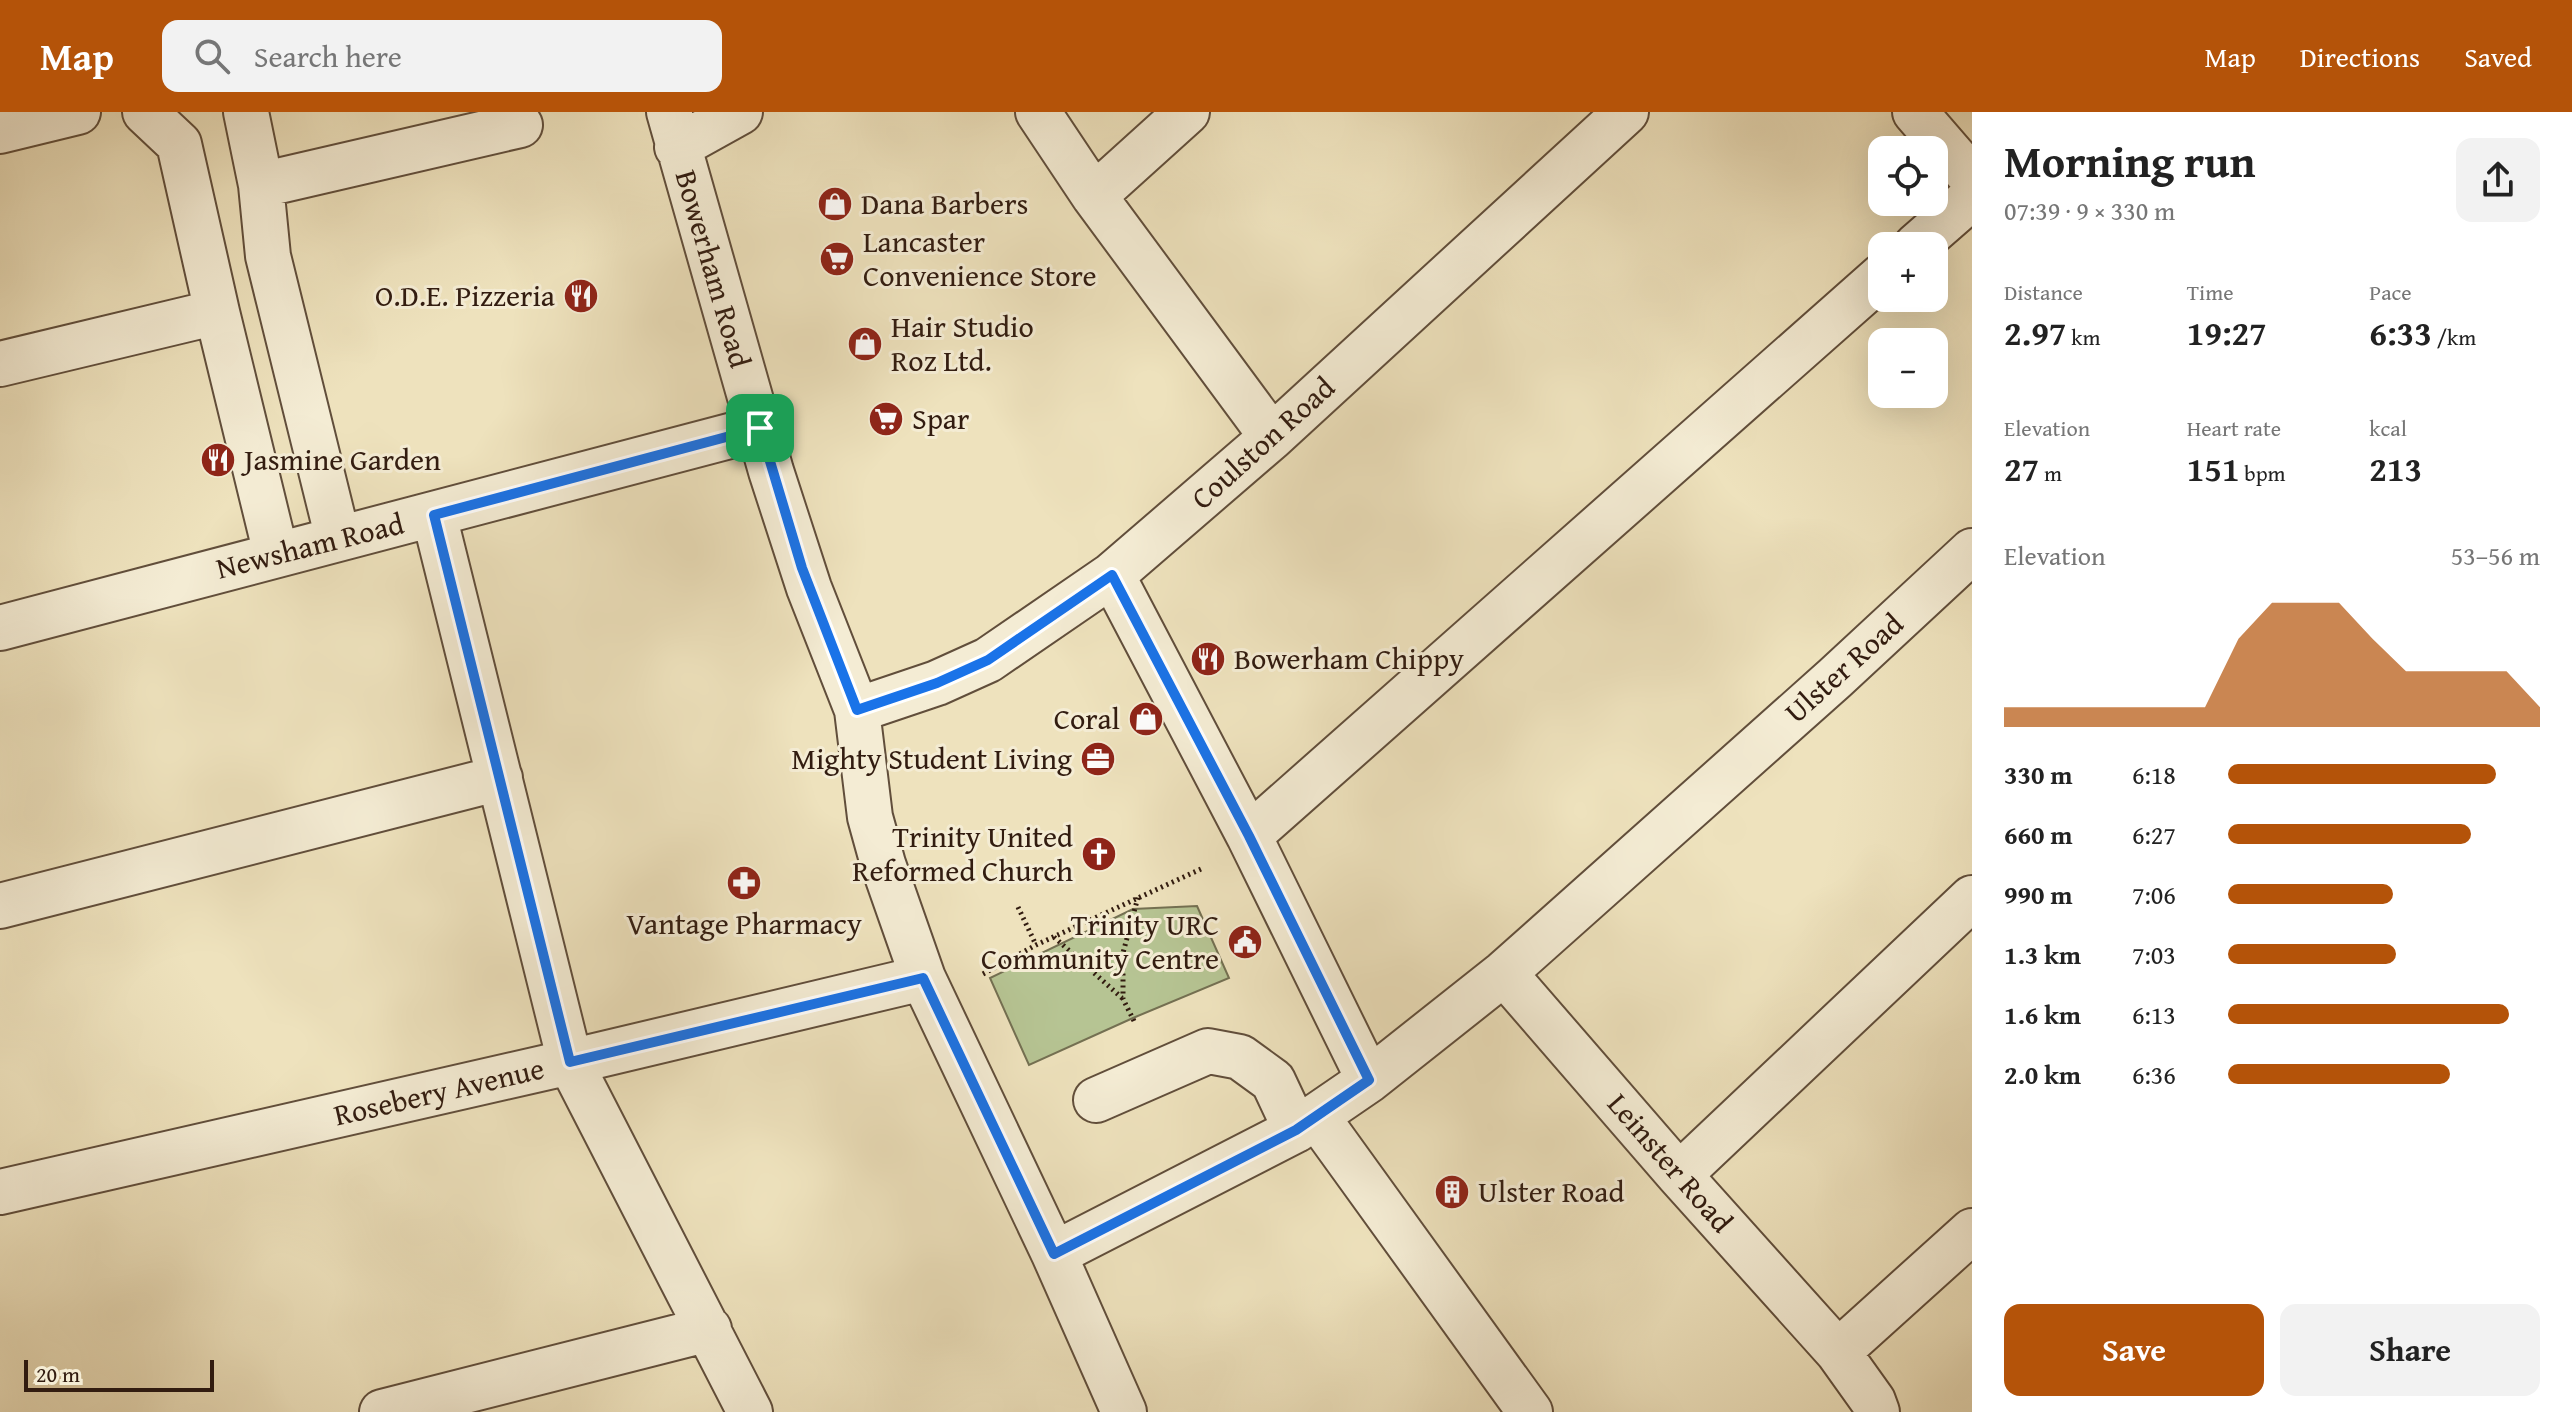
<!DOCTYPE html>
<meta charset="utf-8">
<style>
:root{--surface:#fff;--page:#f2f2f2;--text:#222;--muted:#767676;--accent:#b45309}
body{margin:0;font-family:"Gentium Book Plus",serif;background:var(--page);color:var(--text);height:100vh;display:flex;flex-direction:column;font-size:30px;white-space:nowrap}
*{box-sizing:border-box;margin:0}
p{font-size:26px;color:var(--muted)}
.icon{flex:none;width:44px;height:44px;fill:none;stroke:currentColor;stroke-width:2;stroke-linecap:round;stroke-linejoin:round}
.map{position:relative;flex:1;overflow:hidden}
.drawer{display:flex;flex-direction:column;background:var(--surface);width:600px}
.drawer>*{flex:none}
.fabs{position:absolute;left:1868px;top:24px;display:grid;gap:16px}
.fabs a{display:grid;place-items:center;width:80px;height:80px;border-radius:16px;background:var(--surface);box-shadow:0 8px 32px #0002;font-size:40px}
.scale{position:absolute;left:24px;bottom:20px;width:190px;box-sizing:border-box;padding-left:8px;border:4px solid #321c10;border-top:0;font-size:22px;line-height:28px;white-space:nowrap;color:#321c10;-webkit-text-stroke:6px #f4ecd4;paint-order:stroke}
.pin{position:absolute;display:grid;place-items:center;width:68px;height:68px;color:#fff;margin:-34px;border-radius:16px;box-shadow:0 4px 12px #0006}
.round{display:grid;place-items:center;flex:none;width:84px;height:84px;border-radius:16px;background:var(--page)}
.summary{display:flex;align-items:center;justify-content:space-between;height:136px;padding:0 32px}
h1{font-size:44px;font-weight:800;line-height:60px}
.figures{display:grid;grid-template-columns:repeat(3,1fr);gap:12px;height:136px;padding:8px 32px}
.figures div{display:grid;align-content:center}
.figures b{font-size:34px;font-weight:800}
.figures small{font-size:22px;font-weight:400}
.figures p{font-size:22px}
.chart{height:224px;padding:16px 32px}
.chart p{display:flex;justify-content:space-between}
.chart svg{width:100%;height:144px;margin-top:8px;fill:var(--accent);opacity:.7}
.cta{display:flex;gap:16px;margin-top:auto;padding:16px 32px}
.cta a{flex:1;height:92px;border-radius:16px;background:var(--accent);color:#fff;font-size:32px;font-weight:800;line-height:92px;text-align:center}
.cta a+a{background:var(--page);color:var(--text)}
ul{padding:0 32px;list-style:none;font-size:26px}
li{display:grid;grid-template-columns:128px 96px 1fr;align-items:center;height:60px}
li i{height:20px;border-radius:10px;background:var(--accent)}
header{display:flex;align-items:center;gap:48px;box-sizing:border-box;height:112px;padding:0 40px;background:var(--accent);color:#fff}
header strong{font-size:38px}
nav{display:flex;gap:44px;margin-inline-start:auto;font-size:28px}
.search{width:560px;height:72px;background:var(--page);display:flex;align-items:center;gap:20px;box-sizing:border-box;padding:0 28px;border-radius:16px;color:var(--muted);font-size:30px}
main{display:flex;flex:1;min-height:0}
.map>svg:first-child{display:block}
.green{fill:#b6c493;stroke:#747052;stroke-width:2}
.lines{fill:none;stroke-linecap:round;stroke-linejoin:round}
.minor-casing{stroke:#614e3b;stroke-width:48}
.path{stroke:#321c10;stroke-width:5;stroke-dasharray:2 4;stroke-linecap:butt}
.minor{stroke:#f4ecd4;stroke-width:44}
.route-casing{stroke:#fff;stroke-width:16}
.route{stroke:#1a73e8;stroke-width:10}
.labels{text-anchor:middle;stroke-width:6;stroke-linejoin:round;paint-order:stroke}
.poi-label{font-size:30px;fill:#321c10;stroke:#f4ecd4;text-anchor:start}
.street-label{font-size:30px;fill:#321c10;stroke:#f4ecd4}
</style>
<header>
<strong>Map</strong>
<div class="search"><svg class="icon" aria-label="search" viewBox="0 0 24 24"><circle cx="10" cy="10" r="6"/><path d="M15 15l6 6"/></svg>Search here</div>
<nav><a>Map</a><a>Directions</a><a>Saved</a></nav>
</header>
<main>
<div class="map">
<svg width="1972" height="1300" viewBox="0 0 1972 1300">
<rect width="100%" height="100%" fill="#eee2bd"/>
<filter id="stains"><feTurbulence type="fractalNoise" baseFrequency=".0025" numOctaves="4"/><feColorMatrix values="0 0 0 0 .2 0 0 0 0 .09 0 0 0 0 .02 0 0 0 .5 -.17"/></filter>
<radialGradient id="worn" r=".72"><stop offset=".6" stop-color="#630" stop-opacity="0"/><stop offset="1" stop-color="#630" stop-opacity=".3"/></radialGradient>
<path class="green" d="M1197 794 1229 866 1133 906 1029 953 990 866 1133 797Z"/>
<g class="lines">
<g class="minor-casing">
<path id="minor" d="M145 0 179 32 217 200 276 442
M246 0 261 73 268 144 338 427
M669 0 771 359 809 476 857 598 870 705 883 752 923 866 1054 1142 1124 1300
M1038 0 1094 84 1272 325
M1915 0 1972 66
M0 19 78 0
M677 35 740 0
M261 73 520 13
M1094 84 1187 0
M1916 134 1972 85
M0 252 217 200
M434 403 570 950 750 1300
M1112 463 1249 724 1369 968
M0 516 760 316
M857 598 937 571 988 548 1112 463 1272 325 1626 0
M1249 724 1882 164
M0 794 500 666
M1504 861 1679 1063 1838 1240 1873 1289 1877 1300
M1096 988 1208 939 1240 945 1273 969 1296 1018
M1317 1005 1530 1300
M1679 1063 1972 786
M0 1080 570 950 923 866
M1054 1142 1296 1018 1369 968 1504 861 1835 566 1972 439
M1838 1240 1972 1119
M382 1300 709 1217"/>
</g>
<path class="path" d="M1018 795 1036 833
M1054 825 1122 886
M983 862 1036 833 1201 757
M1134 909 1123 887V841L1138 785"/>
<use href="#minor" class="minor"/>
</g>
<g class="lines">
<g class="route-casing">
<path id="route" d="M760 316 802 456 857 598 937 571 988 548 1112 463 1249 724 1369 968 1296 1018 1054 1142 923 866 570 950 434 403Z"/>
</g>
<use href="#route" class="route"/>
</g>
<defs>
<g id="shop-disc" transform="scale(1.8)"><circle r="9.5" fill="#8f2418" stroke="#f4ecd4"/><path d="M-5-2.5h2.3a2.7 3.5 0 0 1 5.4 0H5L5.5 6h-11ZM-1.5-2.5h3a1.5 2.3 0 0 0-3 0Z" fill="#fff"/></g>
<g id="supermarket-disc" transform="scale(1.8)"><circle r="9.5" fill="#8f2418" stroke="#f4ecd4"/><path d="M-6-5.5h2.5l.6 2H6L4.5 2H-2.5L-4.4-4H-6ZM-1.5 3.2a1.3 1.3 0 1 0 .1 0ZM3 3.2a1.3 1.3 0 1 0 .1 0Z" fill="#fff"/></g>
<g id="restaurant-disc" transform="scale(1.8)"><circle r="9.5" fill="#8f2418" stroke="#f4ecd4"/><path d="M-5-6h1v4h1v-4h1v4h1v-4h1v5L-1.5 .5V6h-2V.5L-5-1ZM5-6V6H3V1.5H1.5Q1.5-4 5-6Z" fill="#fff"/></g>
<g id="office-disc" transform="scale(1.8)"><circle r="9.5" fill="#8f2418" stroke="#f4ecd4"/><path d="M-6-3h4V-5.5h4V-3h4V5H-6ZM-1-4.5V-3h2v-1.5ZM-6 0V1H6V0Z" fill="#fff"/></g>
<g id="church-disc" transform="scale(1.8)"><circle r="9.5" fill="#8f2418" stroke="#f4ecd4"/><path d="M-1.2-6h2.4v3.5h3.3v2.4h-3.3V6h-2.4V-.1h-3.3v-2.4h3.3Z" fill="#fff"/></g>
<g id="pharmacy-disc" transform="scale(1.8)"><circle r="9.5" fill="#8f2418" stroke="#f4ecd4"/><path d="M-2-6h4v4h4v4h-4v4h-4v-4h-4v-4h4Z" fill="#fff"/></g>
<g id="civic-disc" transform="scale(1.8)"><circle r="9.5" fill="#8f2418" stroke="#f4ecd4"/><path d="M-.6-6.5H3V-4.5H.6V-3L4-1V1h2V6H-6V1h2V-1L-.6-3ZM-1.2 2.5V6h2.4V2.5Z" fill="#fff"/></g>
<g id="building-disc" transform="scale(1.8)"><circle r="9.5" fill="#8f2418" stroke="#f4ecd4"/><path d="M-4-6H4V6H1V3H-1V6H-4ZM-2.5-4.3h1.7v1.8h-1.7ZM.8-4.3h1.7v1.8H.8ZM-2.5-1h1.7V.8h-1.7ZM.8-1h1.7V.8H.8Z" fill="#fff"/></g>
</defs>
<g fill-rule="evenodd">
<use href="#shop-disc" x="835" y="92"/>
<use href="#supermarket-disc" x="837" y="147"/>
<use href="#restaurant-disc" x="581" y="184"/>
<use href="#shop-disc" x="865" y="232"/>
<use href="#supermarket-disc" x="886" y="307"/>
<use href="#restaurant-disc" x="218" y="348"/>
<use href="#restaurant-disc" x="1208" y="547"/>
<use href="#shop-disc" x="1146" y="607"/>
<use href="#office-disc" x="1098" y="647"/>
<use href="#church-disc" x="1099" y="742"/>
<use href="#pharmacy-disc" x="744" y="771"/>
<use href="#civic-disc" x="1245" y="830"/>
<use href="#building-disc" x="1452" y="1080"/>
</g>
<g class="labels">
<g class="poi-label">
<text x="861" y="102">Dana Barbers</text>
<text x="863" y="140">Lancaster<tspan x="863" dy="34">Convenience Store</tspan></text>
<text x="555" y="194" text-anchor="end">O.D.E. Pizzeria</text>
<text x="891" y="225">Hair Studio<tspan x="891" dy="34">Roz Ltd.</tspan></text>
<text x="912" y="317">Spar</text>
<text x="244" y="358">Jasmine Garden</text>
<text x="1234" y="557">Bowerham Chippy</text>
<text x="1120" y="617" text-anchor="end">Coral</text>
<text x="1072" y="657" text-anchor="end">Mighty Student Living</text>
<text x="1073" y="735" text-anchor="end">Trinity United<tspan x="1073" dy="34">Reformed Church</tspan></text>
<text x="744" y="822" text-anchor="middle">Vantage Pharmacy</text>
<text x="1219" y="823" text-anchor="end">Trinity URC<tspan x="1219" dy="34">Community Centre</tspan></text>
<text x="1478" y="1090">Ulster Road</text>
</g>
<g class="street-label">
<text transform="translate(713 157) rotate(74)" y="10">Bowerham Road</text>
<text transform="translate(1263 331) rotate(-42)" y="10">Coulston Road</text>
<text transform="translate(310 434) rotate(-14)" y="10">Newsham Road</text>
<text transform="translate(1844 556) rotate(-42)" y="10">Ulster Road</text>
<text transform="translate(439 980) rotate(-13)" y="10">Rosebery Avenue</text>
<text transform="translate(1670 1051) rotate(49)" y="10">Leinster Road</text>
</g>
</g>
<rect width="100%" height="100%" filter="url(#stains)"/>
<rect width="100%" height="100%" fill="url(#worn)"/>
</svg>
<div class="fabs">
<a><svg class="icon" aria-label="locate" viewBox="0 0 24 24"><circle cx="12" cy="12" r="6"/><path d="M12 2v4M12 18v4M2 12h4M18 12h4"/></svg></a>
<a>+</a>
<a>−</a>
</div>
<div class="scale">20 m</div>
<div class="pin" style="left:760px;top:316px;background:#1e9e55"><svg class="icon" aria-label="arrive" viewBox="0 0 24 24"><path d="M6 21V4h12l-3 4 3 4H6"/></svg></div>
</div>
<section class="drawer">
<div class="summary"><div><h1>Morning run</h1><p>07:39 · 9 × 330 m</p></div><a class="round"><svg class="icon" aria-label="share" viewBox="0 0 24 24"><path d="M12 15V3M7 8l5-5 5 5M5 13v7h14v-7"/></svg></a></div>
<div class="figures">
<div><p>Distance</p><b>2.97<small> km</small></b></div>
<div><p>Time</p><b>19:27</b></div>
<div><p>Pace</p><b>6:33<small> /km</small></b></div>
</div>
<div class="figures">
<div><p>Elevation</p><b>27<small> m</small></b></div>
<div><p>Heart rate</p><b>151<small> bpm</small></b></div>
<div><p>kcal</p><b>213</b></div>
</div>
<div class="chart"><p><span>Elevation</span>53–56 m</p>
<svg viewBox="0 0 160 44" preserveAspectRatio="none"><path d="M0 44V38L10 38L20 38L30 38L40 38L50 38L60 38L70 17L80 6L90 6L100 6L110 17L120 27L130 27L140 27L150 27L160 38V44z"/></svg>
</div>
<ul>
<li><b>330 m</b>6:18<i style="width:86%"></i></li>
<li><b>660 m</b>6:27<i style="width:78%"></i></li>
<li><b>990 m</b>7:06<i style="width:53%"></i></li>
<li><b>1.3 km</b>7:03<i style="width:54%"></i></li>
<li><b>1.6 km</b>6:13<i style="width:90%"></i></li>
<li><b>2.0 km</b>6:36<i style="width:71%"></i></li>
</ul>
<div class="cta"><a>Save</a><a>Share</a></div>
</section>
</main>
